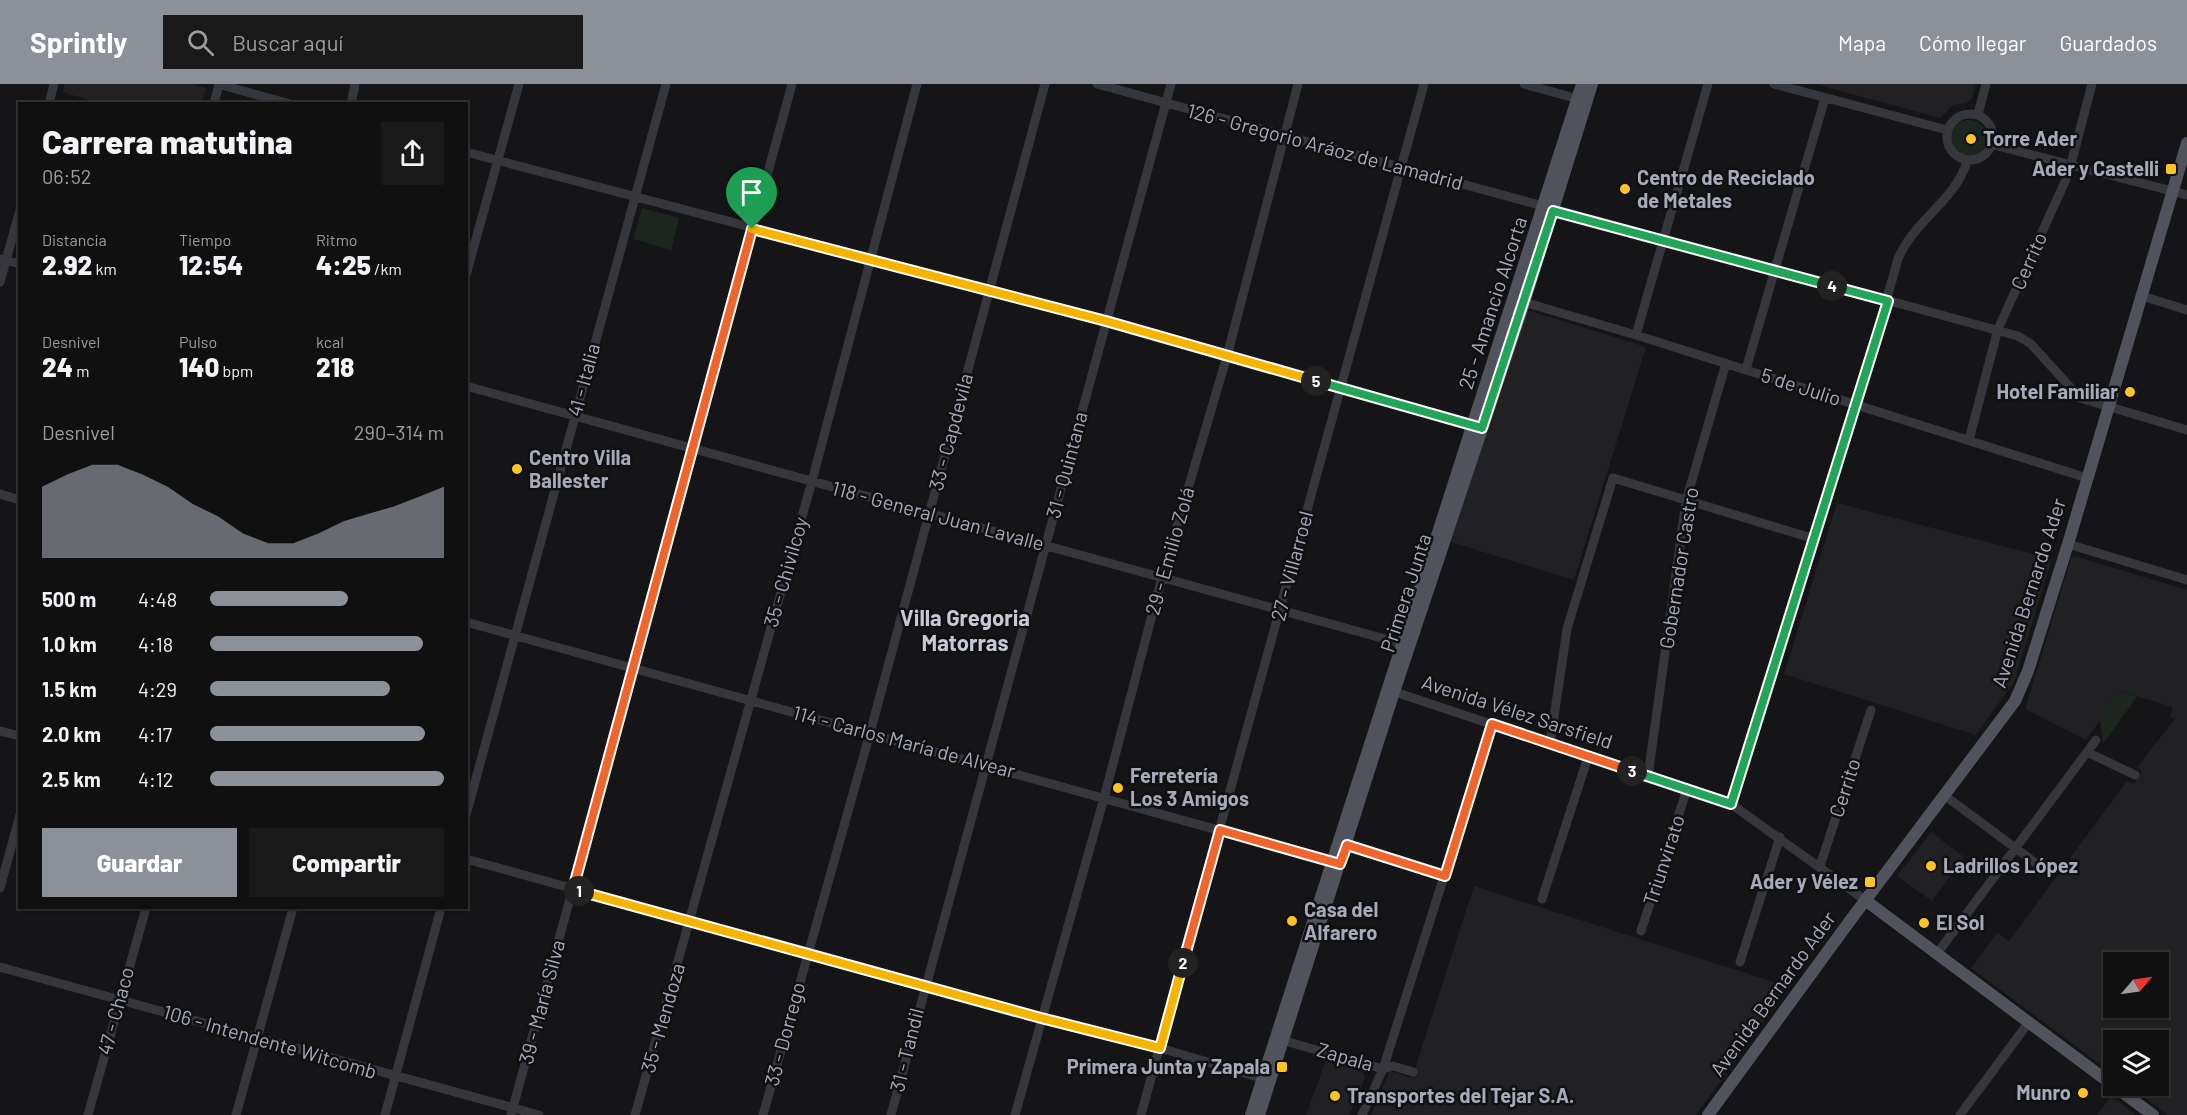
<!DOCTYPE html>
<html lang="es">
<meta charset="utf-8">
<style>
:root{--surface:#101011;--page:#19191a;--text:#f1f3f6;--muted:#9c9d9f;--line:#303031;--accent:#8c9099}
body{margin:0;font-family:Barlow,sans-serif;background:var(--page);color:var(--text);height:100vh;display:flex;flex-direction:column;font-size:22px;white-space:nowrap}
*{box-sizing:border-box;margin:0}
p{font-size:20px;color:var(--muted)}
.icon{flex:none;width:33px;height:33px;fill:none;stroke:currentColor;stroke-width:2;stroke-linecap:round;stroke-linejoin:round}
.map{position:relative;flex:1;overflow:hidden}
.side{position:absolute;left:18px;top:18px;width:450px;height:807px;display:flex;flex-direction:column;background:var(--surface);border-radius:0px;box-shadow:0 2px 4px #0004,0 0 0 2px var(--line)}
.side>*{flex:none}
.needle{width:39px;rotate:61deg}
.controls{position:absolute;left:2103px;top:868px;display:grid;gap:12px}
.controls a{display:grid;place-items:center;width:66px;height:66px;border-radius:0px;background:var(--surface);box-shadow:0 2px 4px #0004,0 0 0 2px var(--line);font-size:30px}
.pin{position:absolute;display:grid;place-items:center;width:51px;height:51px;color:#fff;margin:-62px -26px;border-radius:50% 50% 50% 0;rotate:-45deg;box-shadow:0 0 6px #0007}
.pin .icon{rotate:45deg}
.km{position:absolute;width:30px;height:30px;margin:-15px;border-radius:50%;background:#222;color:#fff;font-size:16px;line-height:30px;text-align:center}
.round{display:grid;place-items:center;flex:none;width:63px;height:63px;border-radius:0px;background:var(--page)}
.overview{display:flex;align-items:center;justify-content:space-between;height:102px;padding:0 24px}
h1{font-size:33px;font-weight:800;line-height:45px}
.metrics{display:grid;grid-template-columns:repeat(3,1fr);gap:9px;height:102px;padding:6px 24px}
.metrics div{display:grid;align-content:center}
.metrics b{font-size:26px;font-weight:800}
.metrics small{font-size:16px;font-weight:400}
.metrics p{font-size:16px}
.chart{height:168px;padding:12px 24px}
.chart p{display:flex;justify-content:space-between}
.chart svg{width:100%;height:108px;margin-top:6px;fill:var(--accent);opacity:.7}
.action{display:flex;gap:12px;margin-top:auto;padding:12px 24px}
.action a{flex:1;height:69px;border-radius:0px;background:var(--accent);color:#fff;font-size:24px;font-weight:800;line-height:69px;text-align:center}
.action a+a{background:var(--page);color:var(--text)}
ul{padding:0 24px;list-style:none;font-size:20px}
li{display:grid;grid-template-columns:96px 72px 1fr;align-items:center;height:45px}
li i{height:15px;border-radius:8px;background:var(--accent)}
header{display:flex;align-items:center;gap:36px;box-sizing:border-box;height:84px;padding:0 30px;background:var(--accent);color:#fff}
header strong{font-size:28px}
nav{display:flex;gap:33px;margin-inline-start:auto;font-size:21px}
.search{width:420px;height:54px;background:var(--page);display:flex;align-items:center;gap:15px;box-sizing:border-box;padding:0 21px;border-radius:0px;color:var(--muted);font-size:22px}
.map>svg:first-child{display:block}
.built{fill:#212124;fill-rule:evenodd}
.green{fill:#1d261e}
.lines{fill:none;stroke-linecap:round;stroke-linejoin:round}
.minor{stroke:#36363d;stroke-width:9}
.major{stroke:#51535c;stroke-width:12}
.split-1-casing{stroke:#fff;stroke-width:12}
.split-2-casing{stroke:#fff;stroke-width:12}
.split-3-casing{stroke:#fff;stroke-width:12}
.split-4-casing{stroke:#fff;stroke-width:12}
.split-5-casing{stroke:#fff;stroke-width:12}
.split-6-casing{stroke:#fff;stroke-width:12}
.split-1{stroke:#f0652b;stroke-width:8}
.split-2{stroke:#f5b400;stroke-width:8}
.split-3{stroke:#f0652b;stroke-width:8}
.split-4{stroke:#22a559;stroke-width:8}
.split-5{stroke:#22a559;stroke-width:8}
.split-6{stroke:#f5b400;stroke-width:8}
.poi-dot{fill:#ffc325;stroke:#101012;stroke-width:2}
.labels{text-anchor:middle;stroke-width:5;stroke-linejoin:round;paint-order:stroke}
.poi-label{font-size:20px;font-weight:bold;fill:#a6aab9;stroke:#101012;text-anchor:start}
.street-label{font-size:20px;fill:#a6aab9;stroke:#101012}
.quarter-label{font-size:22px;font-weight:bold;fill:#c7cad4;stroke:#101012}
</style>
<header>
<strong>Sprintly</strong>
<div class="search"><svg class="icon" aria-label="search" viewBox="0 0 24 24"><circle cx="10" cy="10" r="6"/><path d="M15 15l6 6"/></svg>Buscar aquí</div>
<nav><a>Mapa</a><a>Cómo llegar</a><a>Guardados</a></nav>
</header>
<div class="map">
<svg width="2187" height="1031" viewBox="0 0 2187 1031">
<rect width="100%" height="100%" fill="#151517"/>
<path class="built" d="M65 0H191L206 4 202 19 103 20 62 8Z
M1815 0H1976L1972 15 1966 19 1953 21 1940 34Z
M1530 227 1646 263 1574 496 1451 458 1524 229Z
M1837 419 2052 475 2014 598 1976 651 1784 590Z
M2074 472 2187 506V1031H2168L2130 1002H2158V957H2114L2113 990 1971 884 1997 849 2009 857 2127 697 2134 700 2142 687 2137 683 2175 635 2170 633 2173 623 2116 606 2110 623 2086 656 2025 625 2071 474ZM2114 879H2158V924H2114Z
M1931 748 1964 773 1932 817 1897 792Z
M1474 802 1789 903 1696 1031H1371L1390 987 1412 994Z
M1326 976 1362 988 1365 994 1349 1031H1306Z
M2111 1012 2136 1031H2097Z"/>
<path class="green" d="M1951 54a18 18 0 1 1 36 0a18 18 0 1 1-36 0Z
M642 124 679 134 671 166 633 155Z
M2116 606 2137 613 2103 660 2100 636 2110 623Z"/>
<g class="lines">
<path class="minor" d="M218 0 290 20
M1097 0 2018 252 2031 260 2080 314 2187 346
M1524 0 1582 16
M1774 0 1947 46
M49 20 54 0
M214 20 219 0
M351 20 355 0
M1947 53a23 23 0 1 1 46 0a23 23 0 1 1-46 0Z
M1978 30 1986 0
M1994 61 2187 111
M466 68 1106 237 1477 343
M2 175 20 180
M466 191 519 0
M0 198 20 126
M2142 212 2187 226
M1520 217 1636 251 2087 394
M1636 251 1708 0
M1746 285 1825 14
M466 302 1407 561
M1969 356 1998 245 2068 91 2092 0
M0 410 20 416
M2068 460 2187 496
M466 538 1337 779
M1389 606 1731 720 1865 816
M0 647 20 652
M1550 660 1567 545 1613 394 1815 455
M2087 668 2135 691
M1648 692 1686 417 1726 279
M1944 711 2049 789
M1731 720 1857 320 1898 175C1913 137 1954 118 1967 78
M466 731 666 0
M1340 758 1445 792
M466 775 1041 934 1160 964 1268 996
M1820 782 1871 626
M0 804 20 731
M1542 815 1588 673
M1641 847 1687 705
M1936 871 2096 656
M1740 878 1780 753
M0 883 539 1031
M1278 955 1383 985 1393 982 1413 988
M88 1031 146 824
M236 1031 293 824
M385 1031 441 824
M511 1031 792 0
M635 1031 812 397 917 0
M763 1031 870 649 1045 0
M891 1031 1171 0
M1015 1031 1104 714 1162 493 1227 272 1298 0
M1141 1031 1424 0
M1362 1031 1383 985 1492 641
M1960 1031 2029 938"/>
<path class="major" d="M1865 816 2114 1002
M2114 1002 2153 1031
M1251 1031 1582 0
M1259 1031 1394 608 1524 219 1592 0
M1708 1031 1852 834 2015 617 2028 587 2068 460 2187 59"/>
</g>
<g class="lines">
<g class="split-1-casing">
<path id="split-1" d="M579 807 573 805 752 145"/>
</g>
<g class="split-2-casing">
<path id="split-2" d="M579 807 1041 934 1160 964 1183 879"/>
</g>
<g class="split-3-casing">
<path id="split-3" d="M1183 879 1220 746 1340 780 1347 761 1445 792 1492 640 1632 687"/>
</g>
<g class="split-4-casing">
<path id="split-4" d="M1632 687 1731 720 1888 217 1832 202"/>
</g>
<g class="split-5-casing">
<path id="split-5" d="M1316 297 1482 344 1553 127 1832 202"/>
</g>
<g class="split-6-casing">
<path id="split-6" d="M752 145 1106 237 1316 297"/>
</g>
<use href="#split-1" class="split-1"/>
<use href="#split-2" class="split-2"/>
<use href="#split-3" class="split-3"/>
<use href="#split-4" class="split-4"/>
<use href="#split-5" class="split-5"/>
<use href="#split-6" class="split-6"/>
</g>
<g class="poi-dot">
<circle cx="1971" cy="55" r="6"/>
<rect x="2165" y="79" width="12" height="12" rx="3"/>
<circle cx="1625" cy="105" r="6"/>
<circle cx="2130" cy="308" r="6"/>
<circle cx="517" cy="385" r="6"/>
<circle cx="1118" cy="704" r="6"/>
<circle cx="1931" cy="782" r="6"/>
<rect x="1864" y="792" width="12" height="12" rx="3"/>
<circle cx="1292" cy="837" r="6"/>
<circle cx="1924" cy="839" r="6"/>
<rect x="1276" y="977" width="12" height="12" rx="3"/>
<circle cx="2083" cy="1009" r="6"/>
<circle cx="1335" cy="1012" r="6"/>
</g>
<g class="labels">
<g class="poi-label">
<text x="1983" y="62">Torre Ader</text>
<text x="2159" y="92" text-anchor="end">Ader y Castelli</text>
<text x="1637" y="101">Centro de Reciclado<tspan x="1637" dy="23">de Metales</tspan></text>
<text x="2118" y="315" text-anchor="end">Hotel Familiar</text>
<text x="529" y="381">Centro Villa<tspan x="529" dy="23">Ballester</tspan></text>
<text x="1130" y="699">Ferretería<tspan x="1130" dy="23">Los 3 Amigos</tspan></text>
<text x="1943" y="789">Ladrillos López</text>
<text x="1858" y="805" text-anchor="end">Ader y Vélez</text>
<text x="1304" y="833">Casa del<tspan x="1304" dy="23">Alfarero</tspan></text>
<text x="1936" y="846">El Sol</text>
<text x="1270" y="990" text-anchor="end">Primera Junta y Zapala</text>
<text x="2071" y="1016" text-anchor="end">Munro</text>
<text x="1347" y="1019">Transportes del Tejar S.A.</text>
</g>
<g class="street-label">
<text transform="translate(1325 63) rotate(15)" y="7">126 - Gregorio Aráoz de Lamadrid</text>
<text transform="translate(2029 177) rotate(-66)" y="7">Cerrito</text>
<text transform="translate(1493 219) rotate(-72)" y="7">25 - Amancio Alcorta</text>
<text transform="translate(584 296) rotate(-75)" y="7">41 - Italia</text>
<text transform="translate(1801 303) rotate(18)" y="7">5 de Julio</text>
<text transform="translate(951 348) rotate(-75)" y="7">33 - Capdevila</text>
<text transform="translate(1067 381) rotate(-75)" y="7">31 - Quintana</text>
<text transform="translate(938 432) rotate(15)" y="7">118 - General Juan Lavalle</text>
<text transform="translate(1170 467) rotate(-74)" y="7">29 - Emilio Zolá</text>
<text transform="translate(1292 482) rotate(-75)" y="7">27 - Villarroel</text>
<text transform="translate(1679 484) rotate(-81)" y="7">Gobernador Castro</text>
<text transform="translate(786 488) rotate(-74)" y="7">35 - Chivilcoy</text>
<text transform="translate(1406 509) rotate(-72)" y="7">Primera Junta</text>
<text transform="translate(2029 509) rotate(-72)" y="7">Avenida Bernardo Ader</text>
<text transform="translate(1517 628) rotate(18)" y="7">Avenida Vélez Sarsfield</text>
<text transform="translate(904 658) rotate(15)" y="7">114 - Carlos María de Alvear</text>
<text transform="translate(1845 704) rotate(-72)" y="7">Cerrito</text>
<text transform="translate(1664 776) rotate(-72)" y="7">Triunvirato</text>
<text transform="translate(1773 910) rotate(-54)" y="7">Avenida Bernardo Ader</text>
<text transform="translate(542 918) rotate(-75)" y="7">39 - María Silva</text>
<text transform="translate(116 927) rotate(-75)" y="7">47 - Chaco</text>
<text transform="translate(663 934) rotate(-74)" y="7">35 - Mendoza</text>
<text transform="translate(785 950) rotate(-75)" y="7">33 - Dorrego</text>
<text transform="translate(270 958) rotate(16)" y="7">106 - Intendente Witcomb</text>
<text transform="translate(907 966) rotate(-76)" y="7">31 - Tandil</text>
<text transform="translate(1345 973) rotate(16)" y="7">Zapala</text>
</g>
<g class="quarter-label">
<text x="965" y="542">Villa Gregoria<tspan x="965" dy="25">Matorras</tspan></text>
</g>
</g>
</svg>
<div class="controls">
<a><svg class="needle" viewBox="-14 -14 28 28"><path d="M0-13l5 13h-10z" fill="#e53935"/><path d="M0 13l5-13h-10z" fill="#9c9d9f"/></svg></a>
<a><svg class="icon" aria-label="layers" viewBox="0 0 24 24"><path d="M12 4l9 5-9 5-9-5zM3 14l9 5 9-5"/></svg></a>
</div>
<div class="pin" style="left:752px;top:145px;background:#1e9e55"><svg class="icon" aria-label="arrive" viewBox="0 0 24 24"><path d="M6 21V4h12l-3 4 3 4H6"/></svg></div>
<b class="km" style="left:579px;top:807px">1</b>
<b class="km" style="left:1183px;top:879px">2</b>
<b class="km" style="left:1632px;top:687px">3</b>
<b class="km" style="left:1832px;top:202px">4</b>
<b class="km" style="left:1316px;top:297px">5</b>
<section class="side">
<div class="overview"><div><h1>Carrera matutina</h1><p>06:52</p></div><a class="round"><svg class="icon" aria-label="share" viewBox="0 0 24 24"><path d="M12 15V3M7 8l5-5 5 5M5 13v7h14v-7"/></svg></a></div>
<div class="metrics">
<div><p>Distancia</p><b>2.92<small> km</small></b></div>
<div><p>Tiempo</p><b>12:54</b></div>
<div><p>Ritmo</p><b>4:25<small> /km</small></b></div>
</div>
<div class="metrics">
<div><p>Desnivel</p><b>24<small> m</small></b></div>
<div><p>Pulso</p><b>140<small> bpm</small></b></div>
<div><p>kcal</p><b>218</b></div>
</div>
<div class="chart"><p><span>Desnivel</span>290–314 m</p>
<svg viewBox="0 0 160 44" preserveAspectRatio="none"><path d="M0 44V15L10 10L20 6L30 6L40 10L50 15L60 22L70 27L80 34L90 38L100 38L110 34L120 29L130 26L140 23L150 19L160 15V44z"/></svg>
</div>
<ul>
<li><b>500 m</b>4:48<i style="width:59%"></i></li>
<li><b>1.0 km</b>4:18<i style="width:91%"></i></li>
<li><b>1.5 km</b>4:29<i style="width:77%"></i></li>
<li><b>2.0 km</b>4:17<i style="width:92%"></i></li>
<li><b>2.5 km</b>4:12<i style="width:100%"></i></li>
</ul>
<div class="action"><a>Guardar</a><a>Compartir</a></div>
</section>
</div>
